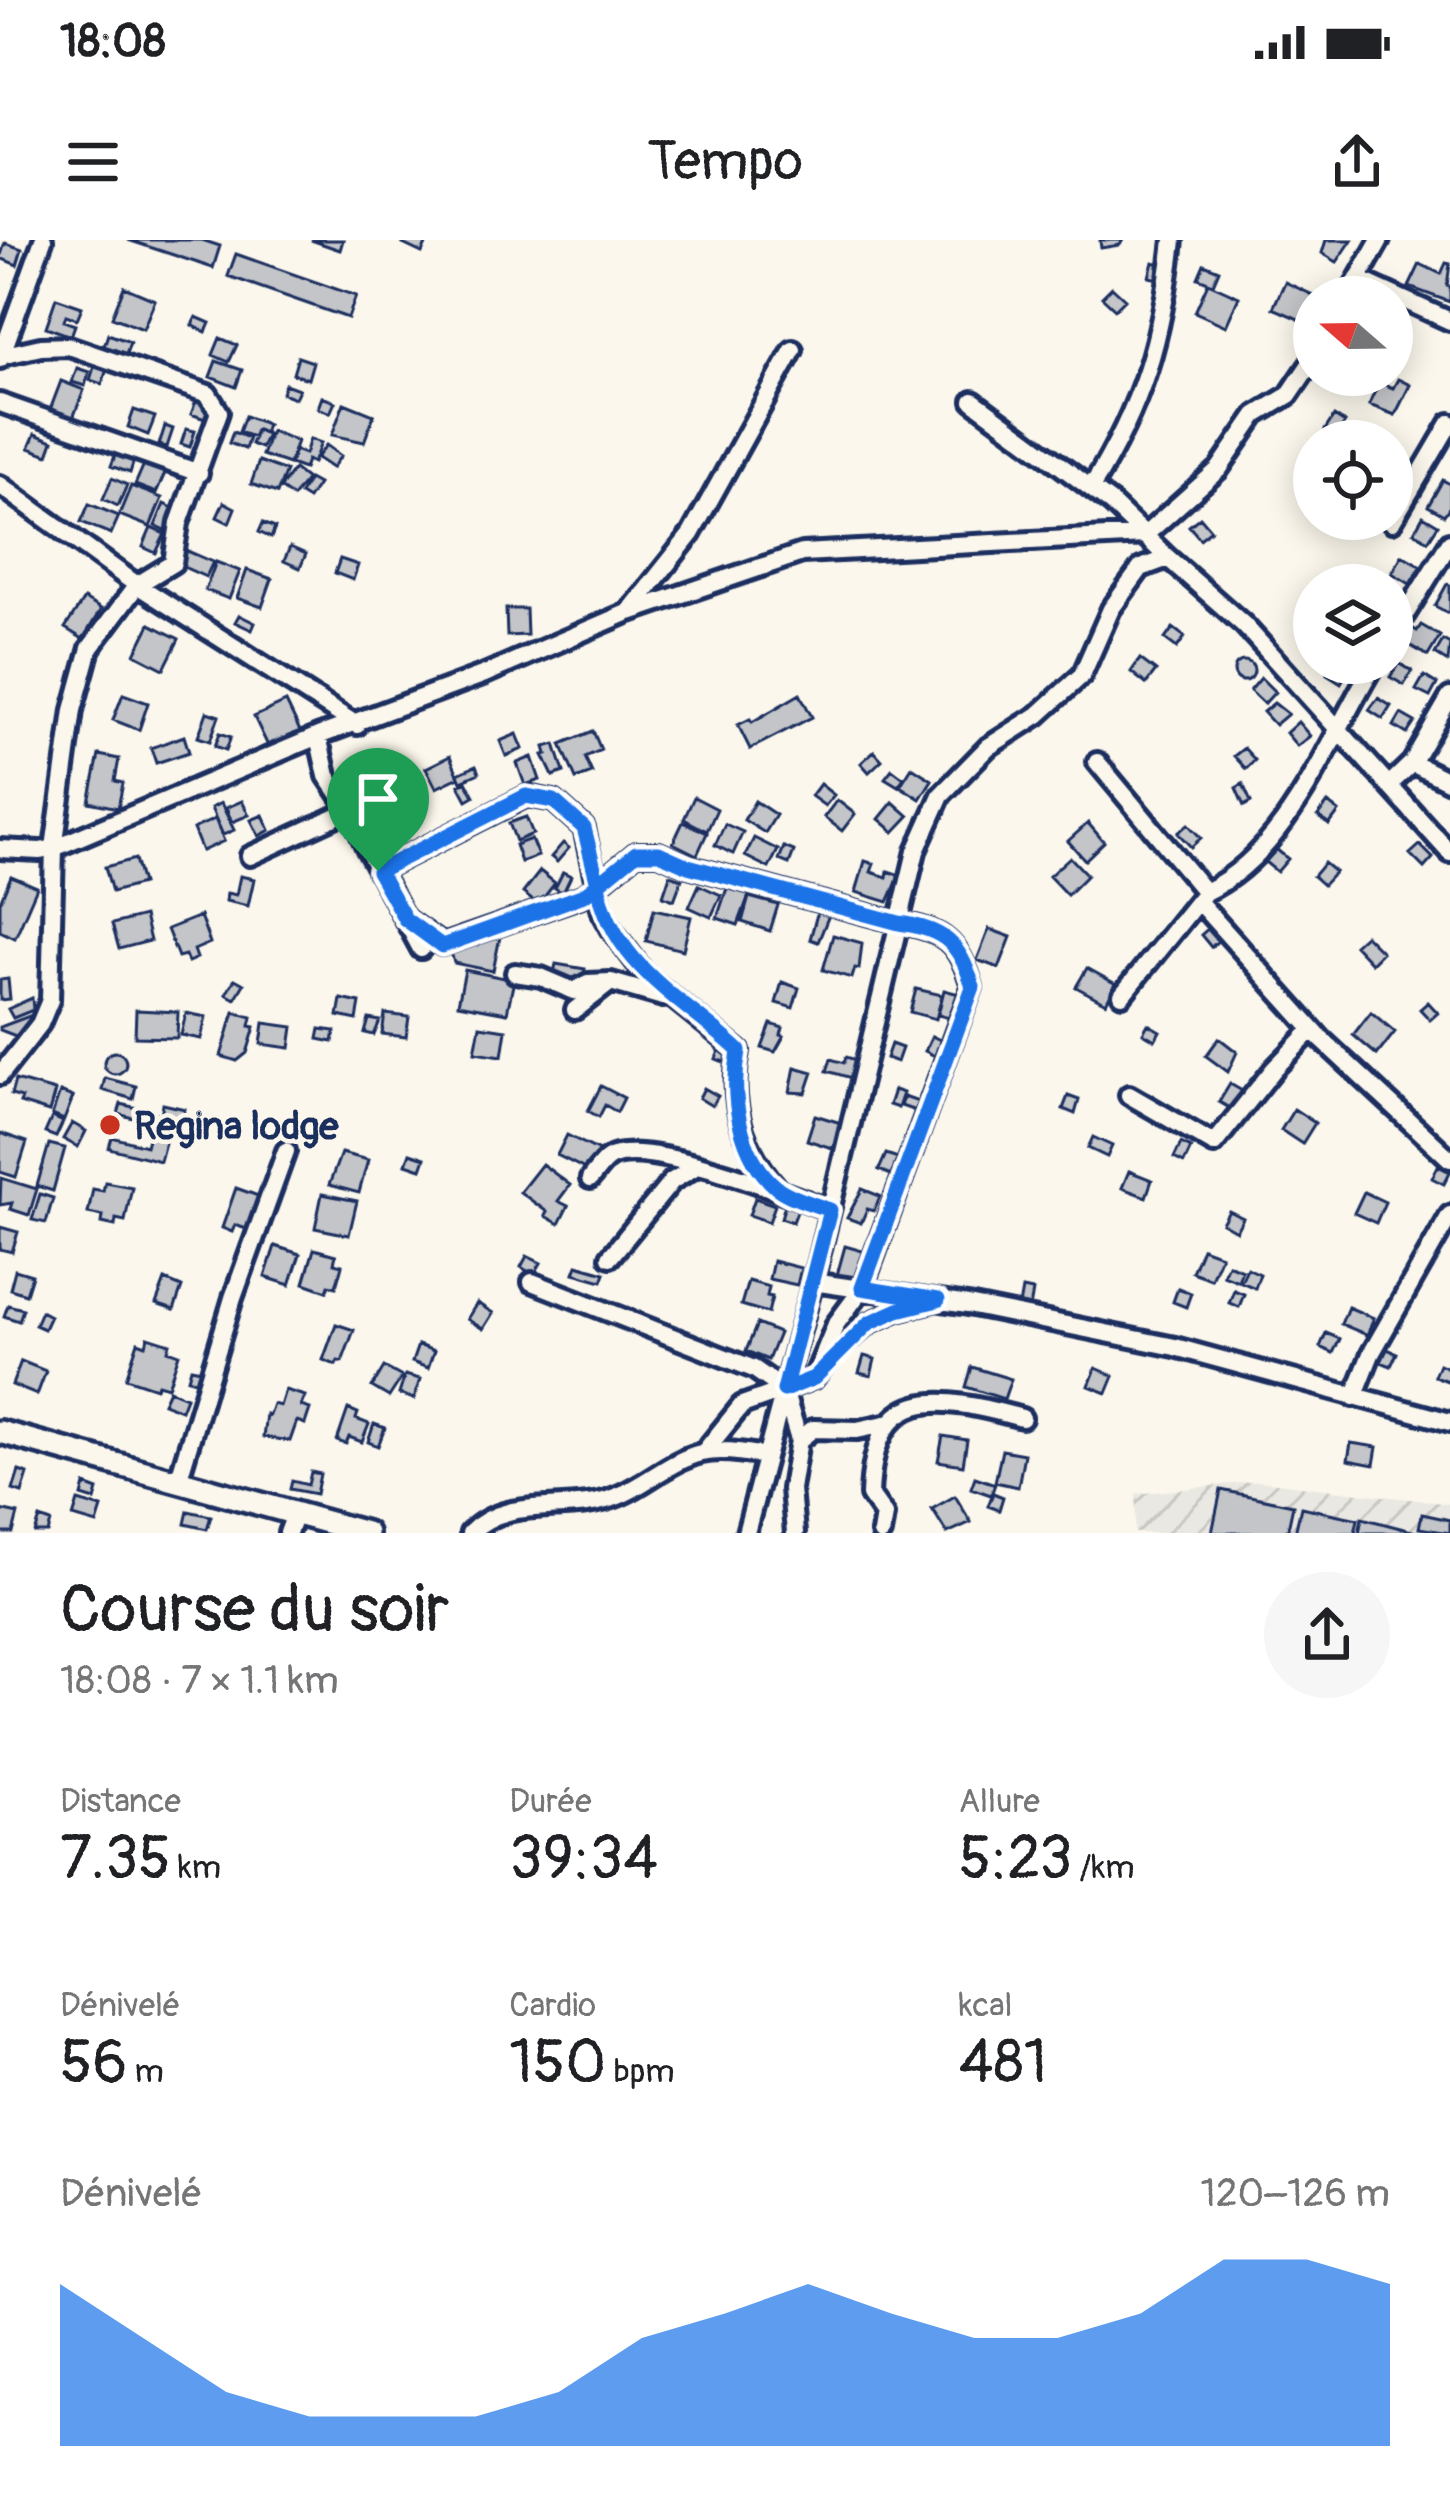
<!DOCTYPE html>
<html lang="fr">
<meta charset="utf-8">
<style>
:root{--surface:#fff;--page:#f6f6f6;--text:#202124;--muted:#757577;--accent:#1a73e8}
body{margin:0;font-family:Pangolin,sans-serif;background:var(--page);color:var(--text);height:100vh;display:flex;flex-direction:column;font-size:45px;white-space:nowrap}
*{box-sizing:border-box;margin:0}
p{font-size:39px;color:var(--muted)}
.icon{flex:none;width:66px;height:66px;fill:none;stroke:currentColor;stroke-width:2;stroke-linecap:round;stroke-linejoin:round}
.map{position:relative;height:1293px;overflow:hidden}
.panel{display:flex;flex-direction:column;background:var(--surface);flex:1}
.panel>*{flex:none}
.needle{width:78px;rotate:290deg}
.buttons{position:absolute;left:1293px;top:36px;display:grid;gap:24px}
.buttons a{display:grid;place-items:center;width:120px;height:120px;border-radius:50%;background:var(--surface);box-shadow:0 6px 30px #0003;font-size:60px}
.pin{position:absolute;display:grid;place-items:center;width:102px;height:102px;color:#fff;margin:-123px -51px;border-radius:50% 50% 50% 0;rotate:-45deg;box-shadow:0 0 12px #0007}
.pin .icon{rotate:45deg}
.round{display:grid;place-items:center;flex:none;width:126px;height:126px;border-radius:63px;background:var(--page)}
.overview{display:flex;align-items:center;justify-content:space-between;height:204px;padding:0 60px}
h1{font-size:66px;font-weight:600;line-height:90px}
.figures{display:grid;grid-template-columns:repeat(3,1fr);gap:18px;height:204px;padding:12px 60px}
.figures div{display:grid;align-content:center}
.figures b{font-size:60px;font-weight:600}
.figures small{font-size:33px;font-weight:400}
.figures p{font-size:33px}
.chart{height:336px;padding:24px 60px}
.chart p{display:flex;justify-content:space-between}
.chart svg{width:100%;height:216px;margin-top:12px;fill:var(--accent);opacity:.7}
.status{display:flex;justify-content:space-between;align-items:center;height:84px;padding:0 60px;background:var(--surface);direction:ltr}
.status svg{height:33px;fill:currentColor}
header{display:flex;justify-content:space-between;align-items:center;height:156px;padding:0 60px;background:var(--surface);font-size:54px;font-weight:600}
.map>svg:first-child{display:block}
.industrial{fill:url(#industrial-furrows)}
.building{fill:#c3c5c9;stroke:#1b2f5e;stroke-width:3}
.lines{fill:none;stroke-linecap:round;stroke-linejoin:round}
.minor-casing{stroke:#1b2f5e;stroke-width:26}
.major-casing{stroke:#1b2f5e;stroke-width:30}
.minor{stroke:#fbf7ec;stroke-width:16}
.major{stroke:#fbf7ec;stroke-width:21}
.route-casing{stroke:#fff;stroke-width:24}
.route{stroke:#1a73e8;stroke-width:15}
.poi-dot{fill:#c8321e;stroke:#fbf7ec;stroke-width:4.5}
.labels{text-anchor:middle;stroke-width:9;stroke-linejoin:round;paint-order:stroke}
.poi-label{font-size:39px;font-weight:bold;fill:#1b2f5e;stroke:#fbf7ec;text-anchor:start}
</style>
<div class="status"><b>18:08</b><svg viewBox="0 0 49 12"><path d="M0 12V9h3v3zM5 12V6h3v6zM10 12V3h3v9zM15 12V0h3v12zM26 1h20v11H26zM47 4h2v5h-2z"/></svg></div>
<header><svg class="icon" aria-label="menu" viewBox="0 0 24 24"><path d="M4 6h16M4 12h16M4 18h16"/></svg>Tempo<svg class="icon" aria-label="share" viewBox="0 0 24 24"><path d="M12 15V3M7 8l5-5 5 5M5 13v7h14v-7"/></svg></header>
<div class="map">
<svg width="1450" height="1293" viewBox="0 0 1450 1293">
<defs>
<pattern id="industrial-furrows" width="10" height="10" patternUnits="userSpaceOnUse" patternTransform="scale(3)"><rect width="10" height="10" fill="#eae8e2"/><path d="M-1 1l2-2M0 10L10 0M9 11l2-2" fill="none" stroke="#c8c7c4"/></pattern>
</defs>
<rect width="100%" height="100%" fill="#fbf7ec"/>
<filter id="ink" filterUnits="userSpaceOnUse"><feTurbulence type="fractalNoise" baseFrequency=".00833" numOctaves="2"/><feDisplacementMap in="SourceGraphic" scale="24" xChannelSelector="R" yChannelSelector="G"/><feConvolveMatrix kernelMatrix="1 2 1 2 8 2 1 2 1" color-interpolation-filters="sRGB"/></filter>
<g filter="url(#ink)">
<path class="industrial" d="M1259 1241 1450 1264V1293H1135L1136 1254Z"/>
<path class="building" d="M128 0H202L220 6 213 28Z
M311 0H343L340 10Z
M405 0H428L422 13 403 4Z
M1100 0H1123L1120 5 1101 8Z
M1352 0 1337 22 1322 13 1326 0Z
M5 3 22 9 17 25 0 18Z
M236 14 356 56 348 78 228 36Z
M1153 22 1165 25 1162 40 1149 37Z
M1446 23 1450 24 1447 46 1450 47V62L1409 47 1420 24 1441 34Z
M1204 24 1219 30 1213 44 1198 38Z
M1285 42 1315 56 1303 81 1273 68Z
M1208 43 1239 57 1226 86 1195 72Z
M124 47 155 60 143 89 112 77Z
M1112 47 1125 59 1115 69 1102 57Z
M56 58 82 67 77 79 66 75 64 81 75 85 71 96 46 87Z
M196 77 210 83 206 92 192 85Z
M108 94 130 102 126 114 104 106Z
M220 98 237 105 229 122 213 115Z
M298 117 313 122 308 139 293 134Z
M216 121 242 130 236 147 210 137Z
M95 124 107 129 102 144 90 140Z
M77 128 89 132 85 146 72 142Z
M1342 135 1361 141 1353 154 1336 143Z
M1398 139 1410 145 1395 175 1369 165 1379 142 1393 148Z
M61 141 84 150 73 178 50 170Z
M285 144 299 149 295 158 282 153Z
M322 157 335 162 330 173 318 168Z
M197 159 210 164 205 179 191 174Z
M344 163 374 175 364 202 332 195Z
M134 170 155 177 148 195 128 187Z
M245 176 267 184 264 193 256 190 253 197 239 192Z
M1334 176 1345 183 1335 197 1325 190Z
M165 186 173 189 167 207 159 205Z
M186 189 195 191 190 207 181 204Z
M257 190 267 194 261 208 251 204Z
M271 191 297 201 289 224 262 215Z
M233 192 249 198 245 209 229 203Z
M35 194 53 201 48 215 29 208Z
M310 199 321 203 313 223 307 220 304 229 290 224 295 210 305 214Z
M326 205 341 216 332 228 317 218Z
M118 208 136 214 130 233 111 226Z
M259 221 286 231 277 253 251 244Z
M145 222 166 231 156 253 135 245Z
M294 229 307 239 293 257 280 248Z
M112 238 127 245 118 266 103 259Z
M309 239 318 244 308 259 300 254Z
M1443 240 1450 244V266L1444 275 1428 266Z
M131 246 162 258 150 287 119 275Z
M224 262 235 268 229 283 217 277Z
M89 264 119 276 111 294 81 282Z
M164 264 180 271 170 293 155 286Z
M1423 276 1438 285 1428 301 1414 292Z
M1200 277 1211 290 1200 299 1189 286Z
M263 283 275 288 271 298 259 292Z
M151 288 165 294 156 313 143 307Z
M290 307 306 314 300 328 284 321Z
M185 310 213 322 206 337 179 325Z
M1402 315 1421 326 1410 344 1392 333Z
M340 319 358 325 353 340 335 333Z
M216 322 240 331 229 359 205 350Z
M247 330 272 339 262 367 237 358Z
M1447 344 1450 345V374L1435 366Z
M84 359 101 369 83 399 65 388Z
M506 369H526L527 395 507 396Z
M239 375 255 383 252 390 235 382Z
M150 384 179 399 164 429 135 414Z
M1421 385 1440 396 1428 416 1404 402 1412 388 1417 391Z
M1173 388 1185 397 1177 408 1165 399Z
M1443 400 1450 404 1448 422 1435 414Z
M1140 419 1156 431 1146 444 1131 432Z
M1234 431a10 10 0 1 1 20 0a10 10 0 1 1-20 0Z
M1333 423 1349 429 1341 443 1327 434Z
M1399 423 1412 431 1404 445 1390 437Z
M1424 436 1437 444 1430 457 1416 450Z
M1261 438 1275 452 1264 464 1250 451Z
M123 454 148 463 139 490 113 480Z
M800 454 812 477 750 509 738 485 750 479 752 482Z
M1378 458 1391 466 1383 479 1369 470Z
M286 462 300 491 268 506 254 477Z
M1274 463 1288 474 1275 485 1263 472Z
M207 472 219 476 210 501 198 497Z
M1401 474 1415 482 1407 494 1394 486Z
M1298 482 1310 496 1297 506 1286 493Z
M593 491 601 510 585 517 592 533 576 539 561 504Z
M220 493 231 497 226 510 215 506Z
M517 494 523 509 506 516 500 501Z
M184 496 189 512 156 523 151 508Z
M555 504 564 532 553 536 543 515 547 514 545 507Z
M1244 508 1255 520 1246 529 1234 516Z
M874 511 882 520 869 532 861 523Z
M99 515 119 519 115 541 123 543 118 568 89 562Z
M450 516 459 537 436 548 426 528Z
M532 517 540 540 525 545 517 523Z
M476 526 479 533 461 541 458 534Z
M912 527 932 540 920 559 900 546Z
M892 529 904 538 898 546 885 538Z
M466 541 474 556 467 560 459 545Z
M820 544 834 555 825 566 811 556Z
M1243 544 1251 562 1244 566 1236 548Z
M694 557 717 569 707 591 684 579Z
M837 560 855 574 842 591 824 577Z
M242 561 249 575 232 582 226 568Z
M755 561 776 575 765 593 744 580Z
M893 562 909 576 894 592 879 579Z
M221 563 234 590 223 595 211 568Z
M1328 563 1339 572 1329 585 1318 576Z
M263 575 270 590 259 596 251 580Z
M526 577 533 594 516 601 509 583Z
M215 579 224 601 202 611 193 589Z
M683 582 707 593 697 615 673 603Z
M1088 583 1104 602 1085 620 1068 601Z
M725 584 743 592 733 614 715 605Z
M1188 584 1201 598 1191 607 1178 593Z
M754 598 778 610 769 628 745 616Z
M531 599 538 616 521 622 515 605Z
M563 603 569 608 557 622 551 617Z
M1420 605 1433 618 1424 628 1410 614Z
M784 607 794 611 789 624 779 620Z
M1276 609 1288 619 1277 632 1265 622Z
M1070 617 1087 635 1067 655 1049 636Z
M135 619 142 644 112 652 105 627Z
M865 621 874 624 871 632 887 637 888 631 900 635 888 662 856 652Z
M1324 623 1335 632 1323 645 1313 636Z
M540 631 555 643 538 665 523 653Z
M563 632 571 636 563 653 555 648Z
M670 635 682 639 674 660 663 656Z
M11 636 37 647 15 698 0 691V662Z
M240 636 254 639 248 666 226 661 227 653 236 655Z
M730 639 752 647 738 685 717 678Z
M699 645 721 655 711 677 689 667Z
M749 657 778 665 770 691 742 682Z
M819 667 831 670 818 702 810 699Z
M654 669 691 677 683 710 646 701Z
M144 676 150 701 119 709 112 684Z
M200 676 210 703 194 710 197 718 188 722 185 715 178 717 167 689Z
M502 687 493 731 454 723 449 705Z
M1210 687 1220 699 1211 707 1201 695Z
M989 689 1011 697 999 728 977 720Z
M833 695 862 703 859 729 855 728 852 738 823 730Z
M1365 695 1382 712 1371 723 1354 705Z
M556 724 585 729 582 742 553 737Z
M1087 728 1116 744 1106 763 1076 747Z
M465 730 514 740 507 773 458 764Z
M8 739 10 759 0 760V740Z
M235 739 244 744 235 759 226 754Z
M782 742 799 748 793 768 776 763Z
M916 749 942 755 936 779 910 772Z
M944 750 967 756 960 781 938 775Z
M32 758 33 770 13 778 8 769Z
M341 759 360 763 357 780 338 776Z
M1428 762 1438 773 1430 780 1420 769Z
M136 770 178 772 177 798 135 797Z
M234 772 252 777 250 786 255 787 247 813 237 821 221 816Z
M1371 772 1395 792 1377 815 1353 795Z
M186 773 206 777 201 799 181 795Z
M385 774 409 777 406 797 382 794Z
M32 775 21 798 0 790V787Z
M369 779 380 781 374 795 365 793Z
M264 783 293 787 290 808 261 804Z
M771 784 783 788 781 795 784 796 775 812 762 808Z
M1148 784 1160 791 1155 800 1143 793Z
M480 786 506 790 502 816 475 812Z
M320 789 335 791 333 802 318 799Z
M932 796 944 802 937 817 925 811Z
M1219 798 1237 812 1228 832 1206 816Z
M891 804 902 808 897 822 886 818Z
M721 806 734 811 729 824 716 819Z
M104 823a11 11 0 1 1 22 0a11 11 0 1 1-22 0Z
M846 817 863 822 858 840 827 831 831 819 844 823Z
M795 827 813 832 806 853 790 852Z
M105 838 136 846 133 859 102 850Z
M15 840 55 851 49 872 20 863 22 858 11 855Z
M1230 844 1244 852 1233 870 1219 862Z
M601 846 624 858 617 872 605 865 599 877 588 871Z
M704 848 718 856 712 866 699 858Z
M894 850 903 853 898 868 889 865Z
M60 852 73 857 64 880 52 875Z
M1068 856 1079 860 1075 874 1063 869Z
M904 857 927 865 924 874 901 866Z
M121 864 172 877 160 921 109 908 112 897 146 906 152 883 118 874Z
M163 864 185 869 183 879 161 874Z
M1294 869 1315 883 1302 904 1281 890Z
M815 875 841 883 842 879 850 882 838 910 807 900Z
M52 877 63 882 56 897 45 893Z
M72 883 86 891 78 907 63 899Z
M0 893 27 902 16 937 0 932Z
M567 895 601 912 591 932 557 915Z
M1093 897 1112 906 1107 917 1088 908Z
M1181 903 1191 908 1184 923 1174 918Z
M49 904 65 908 53 951 37 946Z
M341 913 368 920 359 953 329 945Z
M410 913 425 918 421 929 406 924Z
M886 914 898 918 891 935 879 930Z
M542 924 570 945 558 961 568 966 559 984 545 976 547 972 520 952Z
M1438 926 1450 932 1444 944 1432 938Z
M1129 931 1152 940 1146 957 1122 948Z
M1 938 37 949 29 975 10 969 12 963 0 965Z
M105 942 132 947 125 981 116 979 115 986 102 983 103 976 88 973 93 949 103 951Z
M236 948 261 957 249 990 235 985 232 992 222 988Z
M862 949 880 956 874 971 867 969 861 983 847 978Z
M1364 952 1385 962 1376 983 1354 973Z
M40 954 53 958 46 983 32 980Z
M322 954 357 961 349 995 315 988Z
M755 958 775 965 769 982 749 975Z
M786 961 799 966 793 982 781 978Z
M1229 971 1243 978 1236 991 1222 983Z
M0 987 18 992 12 1012 0 1009Z
M275 1006 300 1014 290 1045 265 1037Z
M845 1006 866 1012 858 1041 837 1035Z
M1202 1008 1221 1015 1211 1039 1192 1032Z
M314 1009 336 1015 334 1023 342 1025 336 1047 329 1045 327 1051 304 1043Z
M527 1016 541 1023 534 1035 521 1027Z
M773 1021 801 1028 797 1045 769 1039Z
M1228 1024 1242 1030 1238 1041 1223 1035Z
M577 1025 605 1033 602 1041 574 1033Z
M1247 1028 1260 1034 1255 1048 1241 1042Z
M15 1030 32 1035 26 1054 10 1049Z
M165 1040 182 1047 174 1070 156 1064Z
M748 1041 769 1047 767 1056 772 1057 768 1073 741 1065Z
M1178 1048 1191 1053 1186 1067 1173 1062Z
M1022 1049 1033 1051 1030 1068 1019 1066Z
M1234 1050 1244 1054 1239 1067 1229 1063Z
M477 1063 493 1073 483 1089 467 1079Z
M8 1065 23 1069 19 1081 4 1076Z
M1348 1067 1374 1078 1367 1095 1341 1084Z
M41 1071 50 1076 44 1089 35 1085Z
M336 1084 354 1090 342 1122 338 1121 336 1125 323 1120Z
M757 1084 779 1093 768 1120 746 1111Z
M1326 1093 1340 1099 1333 1113 1320 1107Z
M148 1097 170 1104 168 1110 179 1114 168 1147 158 1144 156 1148 126 1138 138 1102 146 1105Z
M418 1105 434 1111 428 1128 412 1122Z
M1387 1109 1397 1113 1391 1126 1381 1122Z
M864 1116 875 1119 871 1136 859 1133Z
M21 1121 46 1131 37 1155 12 1145Z
M1439 1124 1450 1129V1142L1434 1136Z
M384 1127 402 1137 389 1157 372 1147Z
M972 1127 1011 1139 1004 1159 966 1147Z
M191 1128 206 1131 202 1143 188 1139Z
M1096 1128 1114 1136 1107 1153 1089 1146Z
M405 1135 420 1139 414 1159 399 1154Z
M169 1150 186 1157 181 1170 163 1163Z
M285 1150 305 1156 301 1166 310 1169 305 1184 297 1181 290 1201 263 1197 266 1174 269 1175 273 1164 280 1166Z
M348 1169 358 1173 356 1179 369 1184 362 1202 349 1197 346 1204 337 1201Z
M374 1184 385 1188 378 1206 368 1202Z
M943 1196 967 1200 963 1225 938 1221Z
M1351 1203 1377 1207 1374 1225 1348 1220Z
M1002 1210 1024 1214 1018 1247 995 1242Z
M19 1231 28 1234 22 1253 13 1250Z
M311 1232 320 1234 316 1254 290 1249 292 1241 308 1245Z
M975 1237 995 1244 991 1255 971 1248Z
M85 1245 98 1250 95 1260 82 1256Z
M1221 1250 1293 1265 1287 1293H1212Z
M993 1253 1003 1257 999 1270 988 1266Z
M955 1256 971 1282 947 1293 932 1269Z
M78 1261 102 1268 97 1284 73 1277Z
M1301 1267 1358 1279 1355 1293H1295Z
M0 1270 18 1274 13 1293H0Z
M188 1271 211 1276 207 1289 185 1284Z
M1422 1274 1450 1280V1293L1419 1288Z
M40 1278 51 1282 48 1293H35Z
M1362 1278 1416 1292 1415 1293H1359Z"/>
<g class="lines">
<g class="minor-casing">
<path id="minor" d="M1358 39 1380 0
M1348 57 1358 39 1450 81
M0 119 43 0
M973 161 1111 263 1168 318
M0 163 199 233
M0 245 137 345 357 485
M1091 248C1143 164 1162 98 1173 0
M1392 282 1450 183
M630 372 802 313 1145 295 1219 229 1256 175 1289 155 1314 118
M1392 396 1450 302
M318 496 327 536 350 570 367 609 421 709
M1097 522 1205 652
M1412 523 1450 542
M1389 545 1412 523 1450 457
M0 609 40 611 54 608 318 496 485 434 629 372 691 294 793 110
M250 616 350 570
M378 631 527 556 554 561 584 588 602 672 612 690 647 737 739 811C728 864 744 911 779 950
M1198 661 1321 799 1450 919
M405 679 442 705 585 655 636 613H659L688 626 899 683C943 689 960 703 972 747L862 1049 836 1084 814 1138
M515 733 541 737 574 751 588 743 611 742
M1122 755 1205 652C1290 612 1329 497 1375 423
M575 770 611 742 663 757
M0 835 40 784 50 760 54 608 73 470 90 408 137 345 173 323 179 283 219 172 208 154 69 106 41 107 1 116
M1129 855 1214 904 1274 829 1312 790
M590 939C595 933 602 922 609 918 643 897 791 955 830 970
M610 1017 672 941 697 926
M532 1042 754 1129 784 1150
M813 1042 968 1065 1175 1107 1450 1182
M1354 1157 1371 1114 1450 975
M799 1200 784 1150 814 1138 831 1116 869 1083 898 1070 930 1062
M704 1212 742 1165 784 1150
M178 1241 233 1058 286 911
M288 1293 295 1274
M470 1293C506 1256 564 1274 610 1259 642 1249 668 1221 701 1213 722 1208 746 1213 766 1216
M746 1293 813 1042 916 611 941 555 988 507 1038 475 1082 435 1111 369 1141 328 1168 318 1244 385 1450 613
M795 1293 791 1249 799 1200 813 1189 857 1190 890 1183
M881 1293 884 1275 870 1255C874 1143 938 1155 1022 1178"/>
</g>
<g class="major-casing">
<path id="major" d="M0 1192 366 1293"/>
</g>
<use href="#minor" class="minor"/>
<use href="#major" class="major"/>
</g>
</g>
<g class="lines" filter="url(#ink)">
<g class="route-casing">
<path id="route" d="M378 631 405 679 442 706 584 655 598 644C611 725 685 760 739 811 730 857 739 915 776 947 790 958 813 964 830 970L784 1150 814 1138 869 1083 898 1070 938 1060 862 1048 973 747C960 703 944 689 899 683L688 626 659 613H636L598 644 584 588 554 561 526 556 378 631"/>
</g>
<use href="#route" class="route"/>
</g>
<circle class="poi-dot" cx="110" cy="885" r="12"/>
<g class="labels">
<g class="poi-label">
<text x="134" y="899">Regina lodge</text>
</g>
</g>
</svg>
<div class="buttons">
<a><svg class="needle" viewBox="-14 -14 28 28"><path d="M0-13l5 13h-10z" fill="#e53935"/><path d="M0 13l5-13h-10z" fill="#757577"/></svg></a>
<a><svg class="icon" aria-label="locate" viewBox="0 0 24 24"><circle cx="12" cy="12" r="6"/><path d="M12 2v4M12 18v4M2 12h4M18 12h4"/></svg></a>
<a><svg class="icon" aria-label="layers" viewBox="0 0 24 24"><path d="M12 4l9 5-9 5-9-5zM3 14l9 5 9-5"/></svg></a>
</div>
<div class="pin" style="left:378px;top:631px;background:#1e9e55"><svg class="icon" aria-label="arrive" viewBox="0 0 24 24"><path d="M6 21V4h12l-3 4 3 4H6"/></svg></div>
</div>
<section class="panel">
<div class="overview"><div><h1>Course du soir</h1><p>18:08 · 7 × 1.1 km</p></div><a class="round"><svg class="icon" aria-label="share" viewBox="0 0 24 24"><path d="M12 15V3M7 8l5-5 5 5M5 13v7h14v-7"/></svg></a></div>
<div class="figures">
<div><p>Distance</p><b>7.35<small> km</small></b></div>
<div><p>Durée</p><b>39:34</b></div>
<div><p>Allure</p><b>5:23<small> /km</small></b></div>
</div>
<div class="figures">
<div><p>Dénivelé</p><b>56<small> m</small></b></div>
<div><p>Cardio</p><b>150<small> bpm</small></b></div>
<div><p>kcal</p><b>481</b></div>
</div>
<div class="chart"><p><span>Dénivelé</span>120–126 m</p>
<svg viewBox="0 0 160 44" preserveAspectRatio="none"><path d="M0 44V11L10 22L20 33L30 38L40 38L50 38L60 33L70 22L80 17L90 11L100 17L110 22L120 22L130 17L140 6L150 6L160 11V44z"/></svg>
</div>
</section>
